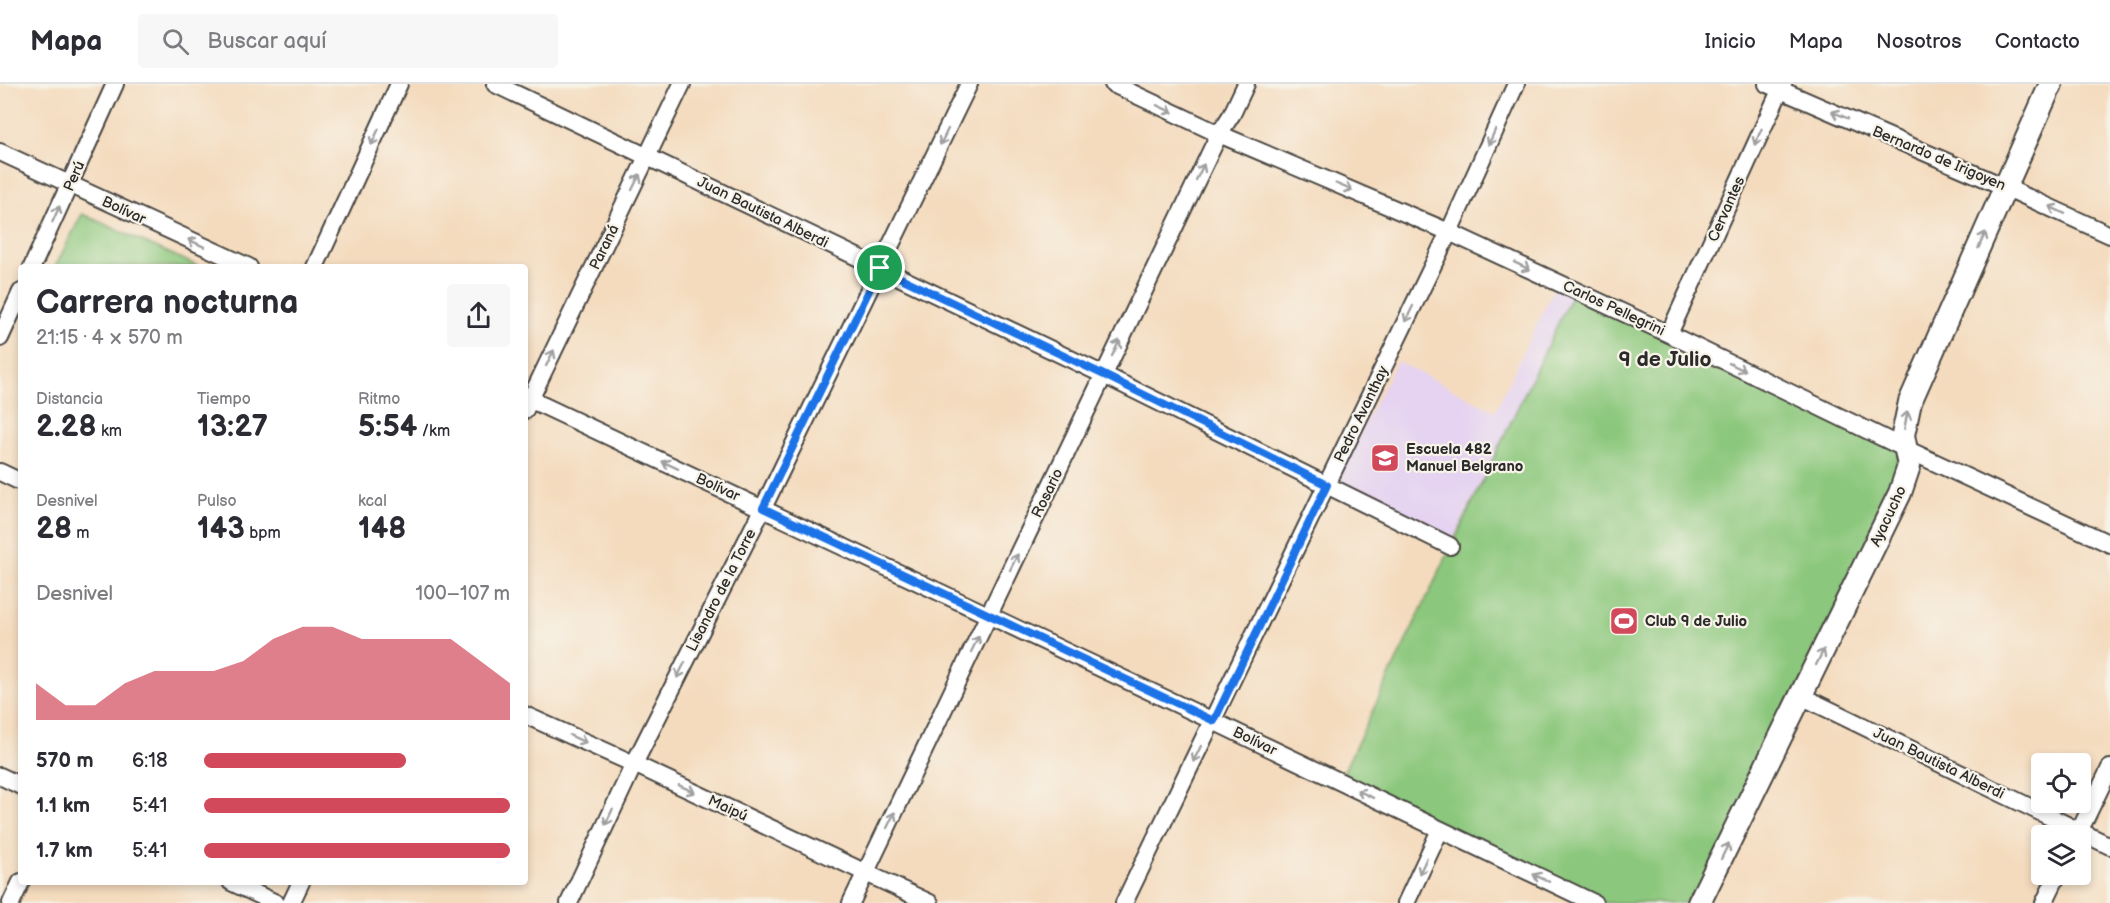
<!DOCTYPE html>
<html lang="es">
<meta charset="utf-8">
<style>
:root{--surface:#fff;--page:#f7f7f7;--text:#2b2b33;--muted:#7c7c81;--line:#e1e1e2;--accent:#d1495b}
body{margin:0;font-family:"Balsamiq Sans",sans-serif;background:var(--page);color:var(--text);height:100vh;display:flex;flex-direction:column;font-size:22px;white-space:nowrap}
*{box-sizing:border-box;margin:0}
p{font-size:20px;color:var(--muted)}
.icon{flex:none;width:33px;height:33px;fill:none;stroke:currentColor;stroke-width:2;stroke-linecap:round;stroke-linejoin:round}
.map{position:relative;flex:1;overflow:hidden}
.details{position:absolute;left:18px;top:180px;width:510px;height:621px;display:flex;flex-direction:column;background:var(--surface);border-radius:6px;box-shadow:0 3px 9px #0003}
.details>*{flex:none}
.tools{position:absolute;left:2031px;top:669px;display:grid;gap:12px}
.tools a{display:grid;place-items:center;width:60px;height:60px;border-radius:6px;background:var(--surface);box-shadow:0 3px 9px #0003;font-size:30px}
.pin{position:absolute;display:grid;place-items:center;width:51px;height:51px;color:#fff;margin:-26px;border:3px solid #fff;border-radius:50%;box-shadow:0 2px 6px #0007}
.round{display:grid;place-items:center;flex:none;width:63px;height:63px;border-radius:6px;background:var(--page)}
.overview{display:flex;align-items:center;justify-content:space-between;height:102px;padding:0 18px}
h1{font-size:33px;font-weight:700;line-height:45px}
.metrics{display:grid;grid-template-columns:repeat(3,1fr);gap:9px;height:102px;padding:6px 18px}
.metrics div{display:grid;align-content:center}
.metrics b{font-size:30px;font-weight:700}
.metrics small{font-size:16px;font-weight:400}
.metrics p{font-size:16px}
.chart{height:168px;padding:12px 18px}
.chart p{display:flex;justify-content:space-between}
.chart svg{width:100%;height:108px;margin-top:6px;fill:var(--accent);opacity:.7}
ul{padding:0 18px;list-style:none;font-size:20px}
li{display:grid;grid-template-columns:96px 72px 1fr;align-items:center;height:45px}
li i{height:15px;border-radius:8px;background:var(--accent)}
header{display:flex;align-items:center;gap:36px;box-sizing:border-box;height:84px;padding:0 30px;background:var(--surface);border-bottom:2px solid var(--line)}
header strong{font-size:28px}
nav{display:flex;gap:33px;margin-inline-start:auto;font-size:21px}
.search{width:420px;height:54px;background:var(--page);display:flex;align-items:center;gap:15px;box-sizing:border-box;padding:0 21px;border-radius:6px;color:var(--muted);font-size:22px}
.map>svg:first-child{display:block}
.built{fill:#e5d3f1}
.green{fill:#8bc77c;stroke:#5b7954;stroke-width:1.5}
.lines{fill:none;stroke-linecap:round;stroke-linejoin:round}
.street-casing{stroke:#494541;stroke-width:20}
.secondary-casing{stroke:#494541;stroke-width:26}
.street{stroke:#fff;stroke-width:16}
.secondary{stroke:#fff;stroke-width:22}
.oneway{stroke:#a0a0a0}
.route-casing{stroke:#fff;stroke-width:12}
.route{stroke:#1a73e8;stroke-width:8}
.labels{text-anchor:middle;stroke-width:4.5;stroke-linejoin:round;paint-order:stroke}
.street-label{font-size:15px;fill:#2b2b2b;stroke:#f7f3e8}
.poi-label{font-size:15px;font-weight:bold;fill:#2b2b2b;stroke:#f7f3e8;text-anchor:start}
.district-label{font-size:21px;font-weight:bold;fill:#2b2b2b;stroke:#f7f3e8}
</style>
<header>
<strong>Mapa</strong>
<div class="search"><svg class="icon" aria-label="search" viewBox="0 0 24 24"><circle cx="10" cy="10" r="6"/><path d="M15 15l6 6"/></svg>Buscar aquí</div>
<nav><a>Inicio</a><a>Mapa</a><a>Nosotros</a><a>Contacto</a></nav>
</header>
<div class="map">
<svg width="2110" height="819" viewBox="0 0 2110 819">
<rect width="100%" height="100%" fill="#f7f3e8"/>
<filter id="ink" filterUnits="userSpaceOnUse"><feTurbulence type="fractalNoise" baseFrequency=".0167" numOctaves="2"/><feDisplacementMap in="SourceGraphic" scale="12" xChannelSelector="R" yChannelSelector="G"/><feConvolveMatrix kernelMatrix="1 2 1 2 8 2 1 2 1" color-interpolation-filters="sRGB"/></filter>
<filter id="wash" filterUnits="userSpaceOnUse"><feTurbulence type="fractalNoise" baseFrequency=".008" numOctaves="4" result="noise"/><feDisplacementMap in="SourceGraphic" scale="24" xChannelSelector="R" yChannelSelector="G"/><feGaussianBlur stdDeviation="1.35" result="paint"/><feColorMatrix in="noise" values="0 0 0 0 0 0 0 0 0 0 0 0 0 0 0 0 0 1.4 0 .05"/><feComposite in="paint" operator="in"/></filter>
<g filter="url(#wash)">
<rect width="100%" height="100%" fill="#f4dbbe"/>
<path class="built" d="M1557 198 1574 206 1450 462 1334 398 1397 277 1495 327Z"/>
<path class="green" d="M82 130 200 183H55Z
M1574 206 1906 365 1801 612 1699 819H1594L1339 697Z"/>
</g>
<g filter="url(#ink)">
<g class="lines">
<g class="street-casing">
<path id="street" d="M495 0 1104 291 1450 462
M1113 0 1219 50 1449 148 1669 250 1906 365 2110 460
M1767 0 2005 103 2110 151
M0 68 249 183
M32 183 115 0
M315 183 399 0
M1669 250 1783 0
M0 254 21 208
M525 313 1213 637 1594 819
M525 326 682 0
M0 388 21 398
M1801 612 2110 762
M525 631 634 680 930 819
M0 692 21 702
M2077 752 2110 684
M231 798 276 819
M11 819 21 798
M291 819 301 798
M569 819 634 680 763 424 969 0
M851 819 1219 50 1232 30 1246 0
M1124 819 1449 148 1516 0
M1406 819 1440 746
M2044 819 2058 790"/>
</g>
<g class="secondary-casing">
<path id="secondary" d="M1699 819 1900 409 1909 382 1903 351 1910 318 2051 0"/>
</g>
<use href="#street" class="street"/>
<use href="#secondary" class="secondary"/>
</g>
<defs><path id="oneway-shaft" d="M-6 0H5M1.5-3L5.5 0L1.5 3" fill="none" stroke-width="1.6" stroke-linecap="round" stroke-linejoin="round" transform="scale(1.5)"/></defs>
<g class="oneway">
<use href="#oneway-shaft" transform="translate(1165 25) rotate(25)"/>
<use href="#oneway-shaft" transform="translate(1840 31) rotate(-157)"/>
<use href="#oneway-shaft" transform="translate(375 53) rotate(115)"/>
<use href="#oneway-shaft" transform="translate(944 53) rotate(116)"/>
<use href="#oneway-shaft" transform="translate(1492 53) rotate(114)"/>
<use href="#oneway-shaft" transform="translate(1758 53) rotate(114)"/>
<use href="#oneway-shaft" transform="translate(1200 88) rotate(-64)"/>
<use href="#oneway-shaft" transform="translate(636 98) rotate(-64)"/>
<use href="#oneway-shaft" transform="translate(1344 103) rotate(23)"/>
<use href="#oneway-shaft" transform="translate(2057 126) rotate(-155)"/>
<use href="#oneway-shaft" transform="translate(56 130) rotate(-66)"/>
<use href="#oneway-shaft" transform="translate(1982 156) rotate(-66)"/>
<use href="#oneway-shaft" transform="translate(196 159) rotate(-155)"/>
<use href="#oneway-shaft" transform="translate(1522 182) rotate(25)"/>
<use href="#oneway-shaft" transform="translate(1409 230) rotate(116)"/>
<use href="#oneway-shaft" transform="translate(1116 264) rotate(-64)"/>
<use href="#oneway-shaft" transform="translate(550 274) rotate(-64)"/>
<use href="#oneway-shaft" transform="translate(1737 283) rotate(26)"/>
<use href="#oneway-shaft" transform="translate(1906 336) rotate(-79)"/>
<use href="#oneway-shaft" transform="translate(670 381) rotate(-155)"/>
<use href="#oneway-shaft" transform="translate(1014 478) rotate(-64)"/>
<use href="#oneway-shaft" transform="translate(975 560) rotate(-64)"/>
<use href="#oneway-shaft" transform="translate(1820 573) rotate(-64)"/>
<use href="#oneway-shaft" transform="translate(681 586) rotate(117)"/>
<use href="#oneway-shaft" transform="translate(578 655) rotate(24)"/>
<use href="#oneway-shaft" transform="translate(1197 670) rotate(116)"/>
<use href="#oneway-shaft" transform="translate(687 705) rotate(25)"/>
<use href="#oneway-shaft" transform="translate(1365 710) rotate(-154)"/>
<use href="#oneway-shaft" transform="translate(609 733) rotate(115)"/>
<use href="#oneway-shaft" transform="translate(891 736) rotate(-64)"/>
<use href="#oneway-shaft" transform="translate(1725 767) rotate(-64)"/>
<use href="#oneway-shaft" transform="translate(1423 782) rotate(115)"/>
<use href="#oneway-shaft" transform="translate(1541 794) rotate(-155)"/>
</g>
</g>
<g class="lines" filter="url(#ink)">
<g class="route-casing">
<path id="route" d="M880 184 1104 291 1327 401 1214 637 763 424Z"/>
</g>
<use href="#route" class="route"/>
</g>
<defs>
<g id="school-square" transform="scale(1.5)"><rect x="-9" y="-9" width="18" height="18" rx="4" fill="#d1495b" stroke="#f7f3e8"/><path d="M0-5L7-2L0 1L-7-2ZM-4 1L0 2.5L4 1V4Q0 6-4 4Z" fill="#fff"/></g>
<g id="stadium-square" transform="scale(1.5)"><rect x="-9" y="-9" width="18" height="18" rx="4" fill="#d1495b" stroke="#f7f3e8"/><path d="M0-5a6.5 5 0 1 0 0 10a6.5 5 0 1 0 0-10ZM-3.5-1.8h7v3.6h-7Z" fill="#fff"/></g>
</defs>
<g fill-rule="evenodd">
<use href="#school-square" x="1385" y="374"/>
<use href="#stadium-square" x="1624" y="537"/>
</g>
<g class="labels">
<g class="street-label">
<text transform="translate(1939 74) rotate(23)" y="5">Bernardo de Irigoyen</text>
<text transform="translate(74 92) rotate(-66)" y="5">Perú</text>
<text transform="translate(1726 125) rotate(-66)" y="5">Cervantes</text>
<text transform="translate(124 126) rotate(25)" y="5">Bolívar</text>
<text transform="translate(763 128) rotate(26)" y="5">Juan Bautista Alberdi</text>
<text transform="translate(604 163) rotate(-64)" y="5">Paraná</text>
<text transform="translate(1614 224) rotate(25)" y="5">Carlos Pellegrini</text>
<text transform="translate(1361 330) rotate(-64)" y="5">Pedro Avanthay</text>
<text transform="translate(718 403) rotate(25)" y="5">Bolívar</text>
<text transform="translate(1047 409) rotate(-64)" y="5">Rosario</text>
<text transform="translate(1888 432) rotate(-65)" y="5">Ayacucho</text>
<text transform="translate(721 506) rotate(-63)" y="5">Lisandro de la Torre</text>
<text transform="translate(1255 657) rotate(26)" y="5">Bolívar</text>
<text transform="translate(1939 679) rotate(26)" y="5">Juan Bautista Alberdi</text>
<text transform="translate(728 724) rotate(25)" y="5">Maipú</text>
</g>
<g class="poi-label">
<text x="1406" y="370">Escuela 482<tspan x="1406" dy="17">Manuel Belgrano</tspan></text>
<text x="1645" y="542">Club 9 de Julio</text>
</g>
<g class="district-label">
<text x="1665" y="282">9 de Julio</text>
</g>
</g>
</svg>
<div class="tools">
<a><svg class="icon" aria-label="locate" viewBox="0 0 24 24"><circle cx="12" cy="12" r="6"/><path d="M12 2v4M12 18v4M2 12h4M18 12h4"/></svg></a>
<a><svg class="icon" aria-label="layers" viewBox="0 0 24 24"><path d="M12 4l9 5-9 5-9-5zM3 14l9 5 9-5"/></svg></a>
</div>
<div class="pin" style="left:880px;top:184px;background:#1e9e55"><svg class="icon" aria-label="arrive" viewBox="0 0 24 24"><path d="M6 21V4h12l-3 4 3 4H6"/></svg></div>
<section class="details">
<div class="overview"><div><h1>Carrera nocturna</h1><p>21:15 · 4 × 570 m</p></div><a class="round"><svg class="icon" aria-label="share" viewBox="0 0 24 24"><path d="M12 15V3M7 8l5-5 5 5M5 13v7h14v-7"/></svg></a></div>
<div class="metrics">
<div><p>Distancia</p><b>2.28<small> km</small></b></div>
<div><p>Tiempo</p><b>13:27</b></div>
<div><p>Ritmo</p><b>5:54<small> /km</small></b></div>
</div>
<div class="metrics">
<div><p>Desnivel</p><b>28<small> m</small></b></div>
<div><p>Pulso</p><b>143<small> bpm</small></b></div>
<div><p>kcal</p><b>148</b></div>
</div>
<div class="chart"><p><span>Desnivel</span>100–107 m</p>
<svg viewBox="0 0 160 44" preserveAspectRatio="none"><path d="M0 44V29L10 38L20 38L30 29L40 24L50 24L60 24L70 20L80 11L90 6L100 6L110 11L120 11L130 11L140 11L150 20L160 29V44z"/></svg>
</div>
<ul>
<li><b>570 m</b>6:18<i style="width:66%"></i></li>
<li><b>1.1 km</b>5:41<i style="width:100%"></i></li>
<li><b>1.7 km</b>5:41<i style="width:100%"></i></li>
</ul>
</section>
</div>
